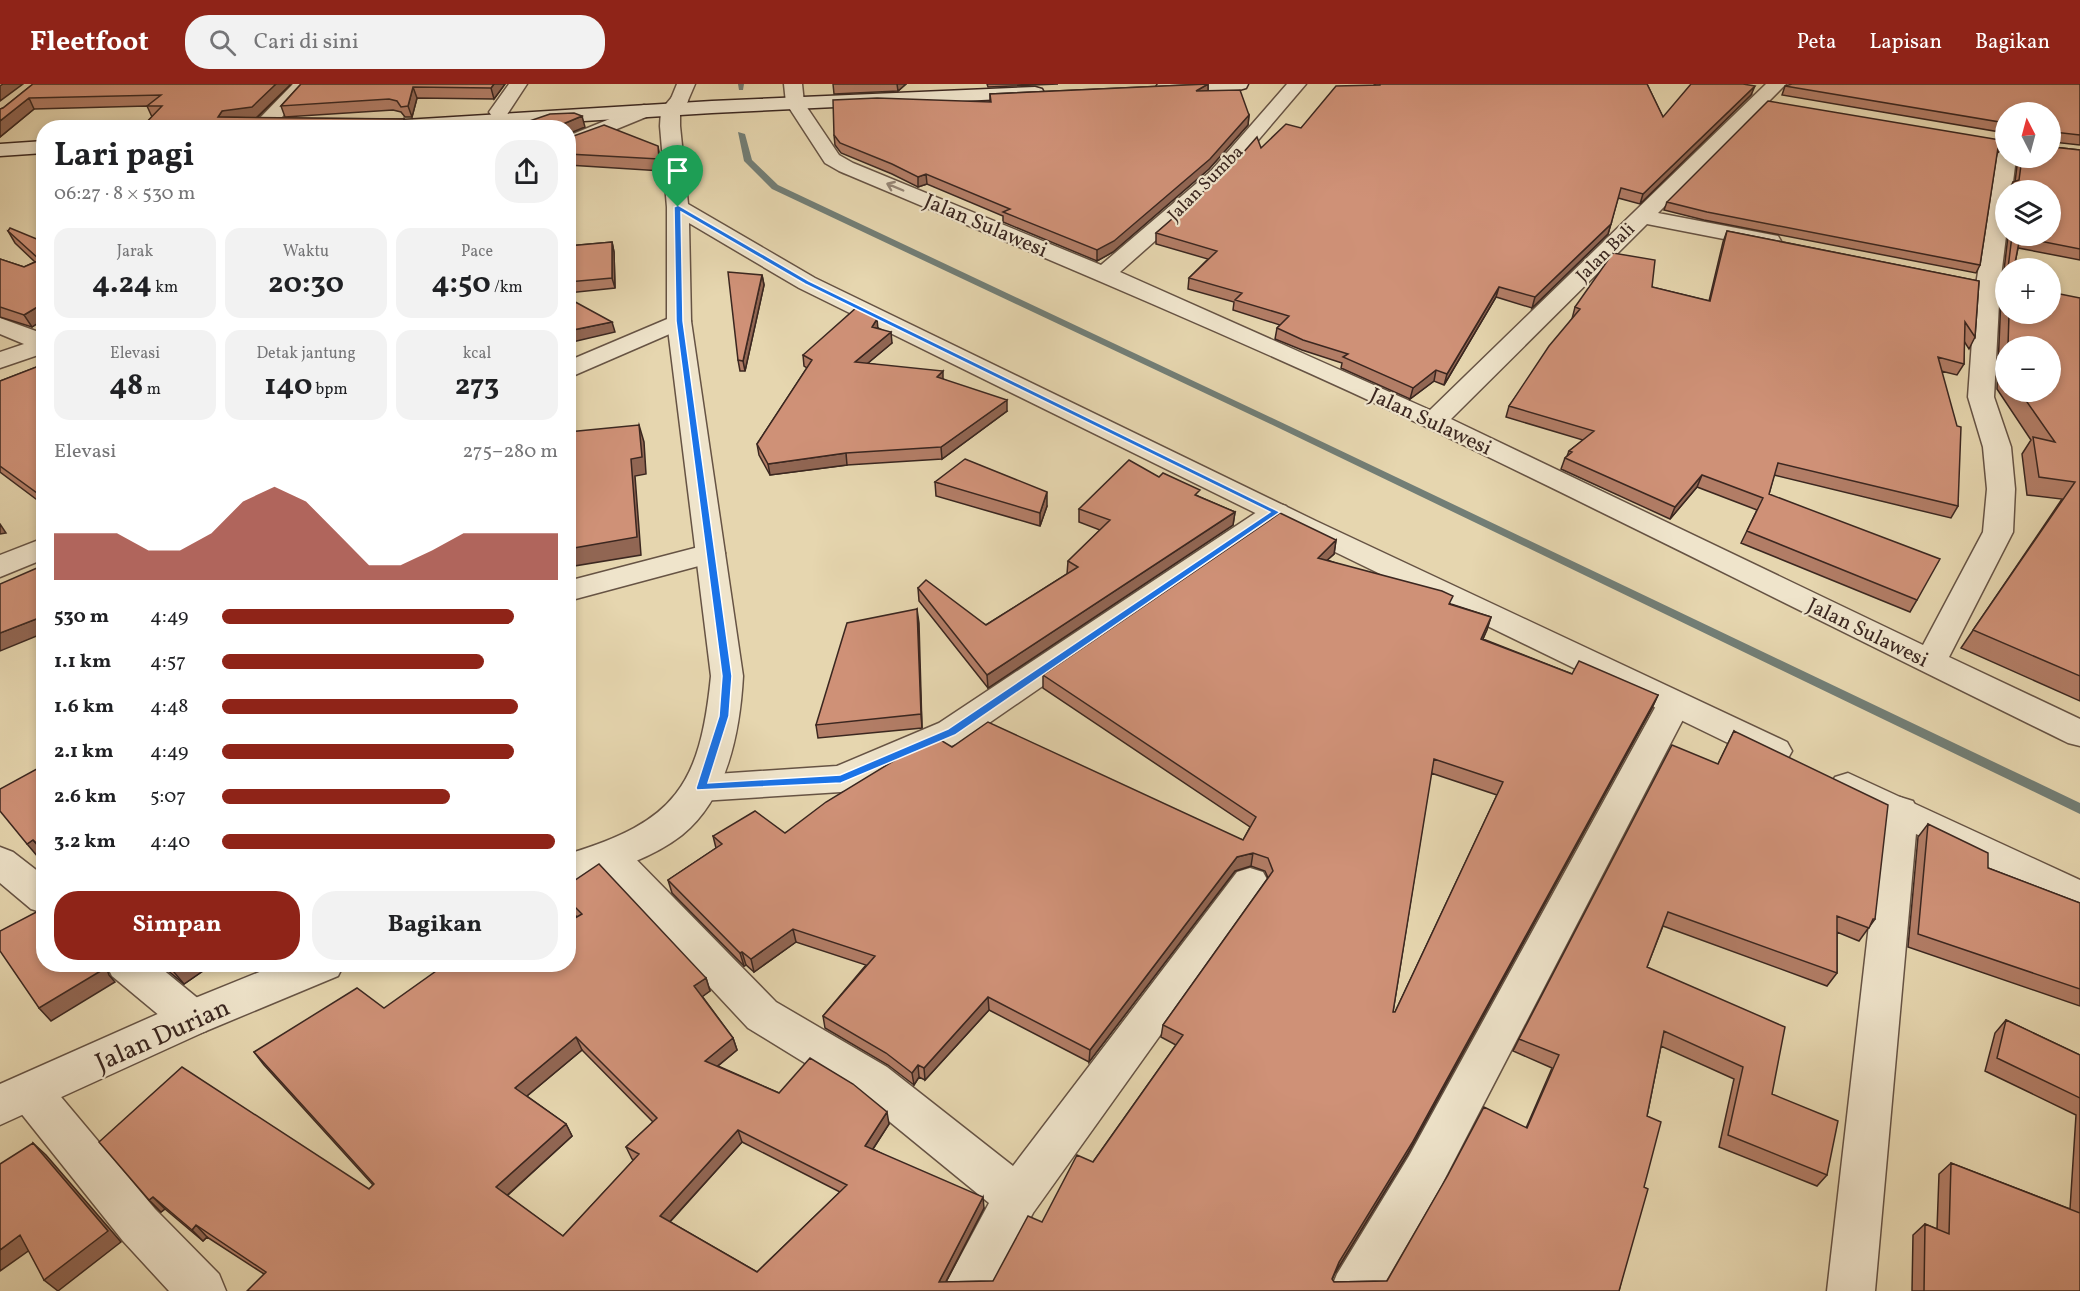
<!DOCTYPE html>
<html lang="id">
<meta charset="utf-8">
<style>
:root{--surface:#fff;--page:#f2f2f2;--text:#202124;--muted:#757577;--accent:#8f2418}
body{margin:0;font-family:Vollkorn,serif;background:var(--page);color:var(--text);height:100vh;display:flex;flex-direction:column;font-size:22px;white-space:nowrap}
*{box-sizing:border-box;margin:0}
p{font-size:20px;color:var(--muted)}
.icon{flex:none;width:33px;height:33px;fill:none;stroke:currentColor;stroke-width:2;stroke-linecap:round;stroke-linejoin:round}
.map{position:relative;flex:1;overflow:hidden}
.details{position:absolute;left:36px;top:36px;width:540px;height:852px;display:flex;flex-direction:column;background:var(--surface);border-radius:24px;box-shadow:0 3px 9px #0003}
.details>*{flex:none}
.needle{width:39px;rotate:354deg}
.controls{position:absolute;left:1995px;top:18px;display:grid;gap:12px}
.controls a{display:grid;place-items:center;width:66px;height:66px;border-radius:50%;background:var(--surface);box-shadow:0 3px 9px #0003;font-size:30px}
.pin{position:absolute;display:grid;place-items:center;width:51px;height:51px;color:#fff;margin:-62px -26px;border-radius:50% 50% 50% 0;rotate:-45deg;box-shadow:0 0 6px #0007}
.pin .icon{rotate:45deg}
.round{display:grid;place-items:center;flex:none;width:63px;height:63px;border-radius:24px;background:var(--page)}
.overview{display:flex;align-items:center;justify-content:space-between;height:102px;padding:0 18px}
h1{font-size:33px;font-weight:700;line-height:45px}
.metrics{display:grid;grid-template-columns:repeat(3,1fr);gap:9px;height:102px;padding:6px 18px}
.metrics div{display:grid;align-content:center;border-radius:15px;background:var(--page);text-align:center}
.metrics b{font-size:30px;font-weight:700}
.metrics small{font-size:16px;font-weight:400}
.metrics p{font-size:16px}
.chart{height:168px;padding:12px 18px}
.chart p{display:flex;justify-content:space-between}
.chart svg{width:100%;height:108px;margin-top:6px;fill:var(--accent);opacity:.7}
.cta{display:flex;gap:12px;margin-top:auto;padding:12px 18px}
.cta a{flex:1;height:69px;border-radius:24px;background:var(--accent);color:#fff;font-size:24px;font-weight:700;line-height:69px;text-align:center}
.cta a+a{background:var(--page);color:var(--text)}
ul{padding:0 18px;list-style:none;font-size:20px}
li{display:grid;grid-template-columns:96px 72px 1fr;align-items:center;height:45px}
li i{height:15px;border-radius:8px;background:var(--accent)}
header{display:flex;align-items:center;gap:36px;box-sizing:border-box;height:84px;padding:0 30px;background:var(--accent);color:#fff}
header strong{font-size:28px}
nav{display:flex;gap:33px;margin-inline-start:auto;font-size:21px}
.search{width:420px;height:54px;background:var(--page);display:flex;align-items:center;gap:15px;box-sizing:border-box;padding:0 21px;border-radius:24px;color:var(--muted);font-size:22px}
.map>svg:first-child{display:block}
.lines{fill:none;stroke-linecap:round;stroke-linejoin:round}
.stream{fill:#727e76;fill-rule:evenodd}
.minor-casing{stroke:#665344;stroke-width:3}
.tertiary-casing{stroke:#665344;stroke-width:3}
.secondary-casing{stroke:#3b2720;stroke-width:3}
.minor{fill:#efe4cb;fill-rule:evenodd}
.tertiary{fill:#efe4cb;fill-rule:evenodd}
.secondary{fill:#efe4cb;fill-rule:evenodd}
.wall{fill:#b27d66;stroke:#3b2720;stroke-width:1.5;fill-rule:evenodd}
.shaded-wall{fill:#916653;stroke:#3b2720;stroke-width:1.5}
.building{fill:#cf9177;stroke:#3b2720;stroke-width:1.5;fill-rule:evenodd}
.oneway{stroke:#958676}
.route{fill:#1a73e8;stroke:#fff;stroke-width:1.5;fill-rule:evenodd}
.labels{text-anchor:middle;stroke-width:4.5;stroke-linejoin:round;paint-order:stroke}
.far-street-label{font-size:18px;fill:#3b2720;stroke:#efe4cb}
.street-label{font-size:21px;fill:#3b2720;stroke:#efe4cb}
.near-street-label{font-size:26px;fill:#3b2720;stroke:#efe4cb}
</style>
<header>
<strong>Fleetfoot</strong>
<div class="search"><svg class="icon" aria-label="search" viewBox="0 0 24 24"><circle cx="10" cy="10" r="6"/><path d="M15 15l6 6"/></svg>Cari di sini</div>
<nav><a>Peta</a><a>Lapisan</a><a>Bagikan</a></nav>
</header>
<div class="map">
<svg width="2080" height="1207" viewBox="0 0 2080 1207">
<rect width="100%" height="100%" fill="#e6d6af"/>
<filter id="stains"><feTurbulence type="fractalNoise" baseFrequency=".00333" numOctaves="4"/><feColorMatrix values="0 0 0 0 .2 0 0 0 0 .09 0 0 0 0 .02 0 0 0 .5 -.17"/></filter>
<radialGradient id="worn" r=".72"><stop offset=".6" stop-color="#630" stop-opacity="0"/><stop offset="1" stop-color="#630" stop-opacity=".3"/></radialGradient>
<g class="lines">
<path class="stream" d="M738 0H744L743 6H739Z
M738 48 745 50 752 76 778 101 1289 342 2080 719V730L1283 346 772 105 744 77Z"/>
<g class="minor-casing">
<path id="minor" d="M293 0H312L272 44H254L256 38Z
M509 0H527L506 32H492L489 28Z
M677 0H695L686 21H672L670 17Z
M784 0H802L804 19 839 71 853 79 1101 181 1211 87 1287 0H1306L1225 95 1120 188 1430 326 1766 0H1786L1658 129 1778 152 1781 157 1778 162 1770 164 1647 140 1451 335 1923 561 1983 448 1987 405 1983 363 1968 313 1976 201 1996 72 1999 68 2006 66V74H2016L2012 106H2006V152L2000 201 1994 313 2011 363 2015 405 2013 448 1949 573 2080 635V662L2068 659C1854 554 1641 446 1426 343 1233 252 1036 170 839 87L825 79 786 19Z
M644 21 651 23 654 27 651 31 568 65V52Z
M679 230 688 232 691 237 688 242 568 294V277Z
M0 234 44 250V269L0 284V268L24 260 0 250Z
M1276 419 1286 422 1290 428 1286 434 963 657 841 708 701 717 688 714 683 704 688 694 701 691 837 682 939 639 1266 422Z
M44 454V475L0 493V471Z
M710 460 721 462 725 469 721 476 568 517V497Z
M1674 608 1686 612 1691 620 1441 1102 1380 1207H1330L1337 1190 1409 1072 1657 620 1662 612Z
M1900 713 1913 717 1918 727 1875 1207H1827L1882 727 1887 717Z
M610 757 623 762 776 918 887 983 1013 1082 1237 788 1250 784 1263 788 1269 799 1033 1129 992 1207H942L989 1119 857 1011 748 944 597 782 591 772 597 762Z
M0 763 13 768 44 792V829L31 825 0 799Z
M106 880H156L206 921 212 934 206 947 192 952 178 947 112 892Z
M31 989 46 995 155 1125 219 1190 226 1207H169L123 1157 16 1023 10 1009 16 995Z"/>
</g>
<g class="tertiary-casing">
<path id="tertiary" d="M679 11 686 13 688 17 680 27V42L688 120 815 194 1316 437 1787 658 1792 667 1787 676 1775 680 1763 676 1296 449 799 204 689 139 691 237 743 592C740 647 728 714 682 751 650 776 607 788 568 800V770C675 738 700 702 711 592L667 237V123L660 42 661 26 672 13Z
M1848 689 2080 796V829L1835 711 1830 702 1835 693Z
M279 880H344L338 892 206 947 0 1041V1000L178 921Z"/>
</g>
<g class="secondary-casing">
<path id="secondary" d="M1158 0H1248L1246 4 1239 6 1165 9 1158 7 1156 3Z
M1035 3 1042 5 1044 9 1042 13 712 29 474 44H363L365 40 372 38 712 17Z
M44 57V69L0 72V60Z"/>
</g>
<use href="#minor" class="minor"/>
<use href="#tertiary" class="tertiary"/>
<use href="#secondary" class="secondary"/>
</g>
<path class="wall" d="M33 0H291L257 34 404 35 407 44H141L152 33 147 22 34 25 0 53V25L3 24Z
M301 0H505L494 15 417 14 412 33H405L401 28 393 26 285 33 281 22Z
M833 0H906L898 7 834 10Z
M987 0H1058L988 3Z
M1208 0V7L1249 31 1248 41 1209 85 1113 168 1097 177 1003 138V132L927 100 918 103 892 90 841 69 835 61 834 51 990 18V10Z
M1374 0H1647L1663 33 1751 11 1640 120 1618 114 1608 150 1532 224 1496 213 1444 301 1434 297 1410 315 1341 284 1342 279 1302 266 1275 255 1277 244 1280 241 1233 226 1234 218 1188 205 1189 194 1208 175 1156 160V149L1261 64 1301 44 1375 1Z
M2080 0V61L2053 58V63L2080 66V176L2018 164 2014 184H2006V196L2003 195 2008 152H2050V106H2009L2013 98H2015L2018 74H2050L2006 28V49L1782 11 1785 2Z
M568 54 660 74 662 87 568 81Z
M2002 65 1997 69 1980 181 1976 189 1704 136 1664 126 1667 118Z
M8 147 44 158V235L32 243 0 233V175L24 183 35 178 15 159Z
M1727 147 1979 197 1975 253 1969 265 1964 257V280L1957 291 1941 287 1958 422 1951 434 1774 391 1769 410 1917 516 1910 528 1741 459 1757 426 1697 403 1670 435 1561 385 1565 374 1567 372 1569 367 1583 356 1506 333 1509 322 1572 235 1575 223 1652 203 1709 217 1723 158Z
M612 158 614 168 615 204 568 209V162Z
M762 191 764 201 745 287H740L738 276Z
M2006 206V230H2050L2080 214V617L1961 564 2062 415 2027 411 2022 370 2031 356 1997 305 2001 214ZM2006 262H2050V308H2006Z
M878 244 892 259 868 279 943 295 1007 327 942 375 847 381 770 391 759 371 757 360 807 284 804 282 803 271Z
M44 280V421L0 388V297Z
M1159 393 1200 413 1235 428 1233 441 988 604 919 517 918 504 986 541 1067 490 1068 477 1100 446 1079 438V425Z
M935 398 1047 422 1040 442 936 412Z
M1336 456 1334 470 1327 476 1451 520 1491 533 1483 555 1572 590 1658 611 1652 624 1407 1071 1335 1189 1332 1196 1334 1198 1387 1197 1526 1044 1552 984 1513 967 1519 955 1718 680 1734 647 1875 835 1859 857 1837 848V889L1827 902 1663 842 1647 883 1772 1010 1827 1091 1817 1102 1719 1063 1734 995 1661 962 1647 1032 1644 1103 1619 1207 264 1190 207 1153 203 1157 165 1125 161 1128 149 1116 369 1105 373 1101 264 981 254 968 384 924 568 880 577 833 568 824V801L706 894 710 907 702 912 733 954 737 966 718 982 779 1009 889 1040 873 1065 984 1124 946 1198 993 1197 1093 1078 1176 961 1161 953 1163 941 1268 794 1265 787 1251 782 1235 787 1089 978 989 926 925 996 919 993 914 1001 888 981 825 944 823 932 866 881 796 858 754 888 746 881 744 882 672 809 668 796 716 764 713 752 785 749 952 663 1243 756 1250 743 1043 604V591ZM1431 689 1497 711 1395 928H1393ZM582 966 653 1038 626 1063 632 1075 634 1076 563 1152 507 1112 572 1052 566 1040 527 1012ZM742 1058 840 1108 757 1188 670 1138Z
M917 525 922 644 818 654 816 641Z
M1928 740 1988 784 2080 819V922L1908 863 1918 753Z
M160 880H213L184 900Z
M2006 936 2080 971V1207H1912L1913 1151 1925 1140 1937 1145 1939 1090 1951 1079 2070 1125 2076 1031 1985 987 1995 949Z"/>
<path class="shaded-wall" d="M3 0H23L0 17V2Z
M276 0H291L256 34 218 33 222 27Z
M494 0H505L494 15 491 4Z
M897 0H906L898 7Z
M1208 0V10L1196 7Z
M1755 2 1751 11 1640 120 1643 110Z
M413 3 417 14 412 33 408 22Z
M29 14 34 25 0 53V37Z
M1249 31 1248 41 1209 85 1113 168 1097 177V166Z
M582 32 585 43 568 50V44H564L563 40Z
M404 35 407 44H402Z
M2006 58 2002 65 1994 72 1998 64Z
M658 62 660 74 662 87 659 75Z
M926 90 927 100 918 103V93Z
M1611 140 1608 150 1532 224 1535 213Z
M612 158 614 168 615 204 612 194Z
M762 191 764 201 745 287 743 277Z
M1499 203 1496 213 1444 301 1447 290Z
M44 219V235L32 243 24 231Z
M877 235 878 245 872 243Z
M612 238 615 248 568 259V247Z
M891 248 892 259 856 289 855 278Z
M1436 286 1434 297 1410 315 1413 304Z
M943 287V298L937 293Z
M1007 316V327L942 375 941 363Z
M639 341 644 358 646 390 635 392 641 471 568 483V465L631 375Z
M846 369 847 381 770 391 768 380Z
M1702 391 1697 403 1670 435 1675 423Z
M1047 408V422L1040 442V429Z
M1235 428 1233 441 988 604 987 591Z
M0 440 6 449 0 450Z
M1336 456 1334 470 1315 487 1318 474Z
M917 525 919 539 922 644 921 630Z
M44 532V549L0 567V549Z
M1491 533 1487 546 1477 568 1481 555Z
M1658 611 1652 624 1407 1071 1335 1189 1339 1178Z
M33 756 44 769V770L38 773 27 760Z
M1253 769 1251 782 1235 787 1089 978 1090 966 1237 773Z
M793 845 796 858 754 888 751 875Z
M742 868 746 881 744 882 740 869Z
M99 880H105L109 891 115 898 51 937 39 924Z
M183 880H213L184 900 173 887Z
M706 894 710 907 699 915 694 902Z
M988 913 989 926 925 996 924 984Z
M576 953 582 966 522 1016 515 1004Z
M733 954 737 966 709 989 705 977Z
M918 981 919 993 914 1001 912 989Z
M887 1028 889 1040 867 1074 865 1062Z
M566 1040 572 1052 503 1115 496 1103Z
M738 1046 742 1058 665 1143 660 1132Z
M33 1059 46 1071 121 1158 58 1207 44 1196Z
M153 1113 165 1125 161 1128 149 1116Z
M983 1113 984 1124 941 1207 939 1198Z
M196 1141 207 1153 203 1157 192 1146Z
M20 1151 34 1163 0 1187V1166Z"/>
<path class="building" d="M33 0H276L252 23 222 27 218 33 404 35 402 44H141L162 22H147L161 11 29 14 0 37V25L3 24Z
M301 0H494L491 4 413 3 408 22 401 23 397 17 389 15 281 22Z
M1208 0 1196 7 1240 6 1249 31 1210 75 1114 157 1097 166 1003 128 1010 125 926 90 918 93 892 80 840 59 834 51 833 16 877 14 991 18 990 10Z
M1380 0H1647L1663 33 1691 0H1743L1755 2 1643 110 1621 104 1611 140 1535 213 1499 203 1447 290 1436 286 1413 304 1343 273 1348 270 1303 256 1277 244 1289 232 1235 216 1242 209 1189 194 1217 167 1156 149 1227 87 1257 53 1261 64 1286 40 1301 44 1336 2 1380 1Z
M1792 0H2080V51L2054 48 2053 63 2080 66V165L2020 153 2014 184H2008L2012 152H2050V106H2013V98L2019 96 2022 74H2050V28H2006V39L1785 2Z
M1768 17 2006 57 1998 64 1980 181 1707 128 1667 118Z
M574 29 582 32 563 40 564 44H509L550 30Z
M604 41 658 62 659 75 568 70V54Z
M10 144 44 158V219L24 231 0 223V175L24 183 40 176 8 147Z
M1727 147 1979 197 1975 253 1965 238 1964 280 1938 273 1957 342 1961 343 1958 422 1778 379 1769 410 1940 475 1917 516 1747 447 1763 414 1702 391 1675 423 1565 374 1572 368 1569 367 1594 347 1509 322 1549 262 1580 225 1575 223 1613 169 1655 176 1652 203 1710 217Z
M612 158V194L568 198V162Z
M728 188 762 191 743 277 738 276Z
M2050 208 2080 214V592L1973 546 2075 398 2039 393 2033 353 2055 358 2020 308H2050V262H2008L2009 230H2050Z
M568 214 612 238 568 247Z
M856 224 877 235 872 243 891 248 855 278 943 287 937 293 1007 316 941 363 846 369 768 380 757 360 812 276 803 271Z
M44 280V414L0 382V297Z
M639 341 642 373 631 375 637 453 568 465V348Z
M965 375 1047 408 1040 429 935 398Z
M1129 376 1159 393 1163 389 1200 406 1195 411 1235 428 987 591 918 504 926 496 986 541 1078 483 1068 477 1110 436 1079 425Z
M1280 429 1336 456 1318 474 1442 507 1453 512 1449 520 1491 533 1481 555 1572 590 1579 577 1658 611 1412 1059 1339 1178 1332 1195 1334 1198 1387 1197 1448 1091 1484 1023 1527 1044 1559 971 1519 955 1672 661 1718 680 1734 647 1888 721 1875 835H1873L1869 844 1837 832V889L1668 828 1647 883 1785 943 1772 1010 1838 1037 1827 1091 1728 1051 1743 983 1664 947 1647 1032 1661 1038 1644 1103 1648 1105 1619 1207H247L266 1188 196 1141 192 1146 153 1113 149 1116 99 1058 182 983 369 1105 374 1100 254 968 357 904 384 924 446 880H568V838L582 830 568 816V801L599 780 706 894 694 902 733 954 705 977 779 1009 810 974 853 1000 887 1028 865 1062 983 1113 939 1198 993 1197 1028 1132 1042 1138 1077 1071 1093 1078 1183 951 1163 941 1273 787 1268 774 1253 769 1237 773 1090 966 988 913 924 984 918 981 912 989 886 969 823 932 875 872 793 845 751 875 742 868 740 869 668 796 722 760 713 752 755 727 785 749 826 718 905 670 939 655 952 663 988 638 1243 756 1256 733 1043 591ZM1434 675 1503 698 1395 928H1393ZM576 953 657 1034 626 1063 639 1070 563 1152 496 1103 566 1040 515 1004ZM738 1046 847 1101 757 1188 660 1132Z
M44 481V532L0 549V500Z
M917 525 921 630 816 641 847 539Z
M44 681V766L33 756 27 760 0 727V705Z
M1928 740 1988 769V784L2080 819V905L1918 850Z
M44 824V880H99L104 885 39 924 0 867V847Z
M166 880H183L173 887Z
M2006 936 2080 971V1014L1997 974Z
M33 1059 108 1147 44 1196 20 1151 0 1166V1080Z
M1951 1079 2080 1129V1207H1924L1925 1140 1949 1150Z"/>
<defs><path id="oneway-shaft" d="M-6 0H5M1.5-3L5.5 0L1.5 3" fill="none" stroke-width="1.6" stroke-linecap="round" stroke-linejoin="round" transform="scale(1.5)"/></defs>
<use class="oneway" href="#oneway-shaft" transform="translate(895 103) rotate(-157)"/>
<path class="route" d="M678 121 809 197 1280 428 955 651 841 699 697 706 696 704 719 632 722 592 676 237 674 123ZM681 128 805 200 1270 428 948 645 840 691 708 699 729 632 732 592 683 237Z"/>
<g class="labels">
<g class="far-street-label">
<text transform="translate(1205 99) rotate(-45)" y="6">Jalan Sumba</text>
<text transform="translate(1605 168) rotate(-45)" y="6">Jalan Bali</text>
</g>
<g class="street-label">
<text transform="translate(986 141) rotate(23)" y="7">Jalan Sulawesi</text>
<text transform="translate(1431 337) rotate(25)" y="7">Jalan Sulawesi</text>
<text transform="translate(1868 548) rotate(26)" y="7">Jalan Sulawesi</text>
</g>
<g class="near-street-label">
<text transform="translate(162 950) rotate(-24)" y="9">Jalan Durian</text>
</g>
</g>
<rect width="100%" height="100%" filter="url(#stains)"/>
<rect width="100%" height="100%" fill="url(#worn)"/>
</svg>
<div class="controls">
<a><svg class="needle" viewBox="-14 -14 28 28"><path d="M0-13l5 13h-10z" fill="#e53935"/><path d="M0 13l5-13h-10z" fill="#757577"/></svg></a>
<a><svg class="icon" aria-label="layers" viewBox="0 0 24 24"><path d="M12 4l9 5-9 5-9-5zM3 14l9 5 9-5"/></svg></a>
<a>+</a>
<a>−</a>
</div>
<div class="pin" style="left:678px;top:123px;background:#1e9e55"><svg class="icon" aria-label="arrive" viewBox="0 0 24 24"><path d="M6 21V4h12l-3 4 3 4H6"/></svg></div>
<section class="details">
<div class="overview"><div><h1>Lari pagi</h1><p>06:27 · 8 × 530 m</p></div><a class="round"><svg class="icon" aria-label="share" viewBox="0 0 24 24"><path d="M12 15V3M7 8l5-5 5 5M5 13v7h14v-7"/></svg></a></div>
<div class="metrics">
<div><p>Jarak</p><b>4.24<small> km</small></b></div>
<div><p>Waktu</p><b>20:30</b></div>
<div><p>Pace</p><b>4:50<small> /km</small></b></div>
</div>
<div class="metrics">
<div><p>Elevasi</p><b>48<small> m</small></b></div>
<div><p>Detak jantung</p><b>140<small> bpm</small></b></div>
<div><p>kcal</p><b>273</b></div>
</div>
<div class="chart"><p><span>Elevasi</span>275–280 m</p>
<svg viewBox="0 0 160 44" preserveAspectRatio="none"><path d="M0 44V25L10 25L20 25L30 32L40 32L50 25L60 12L70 6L80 12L90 25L100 38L110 38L120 32L130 25L140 25L150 25L160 25V44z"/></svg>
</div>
<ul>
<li><b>530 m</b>4:49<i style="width:87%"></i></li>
<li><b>1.1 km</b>4:57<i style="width:78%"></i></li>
<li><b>1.6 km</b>4:48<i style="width:88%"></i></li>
<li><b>2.1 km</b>4:49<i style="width:87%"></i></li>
<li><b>2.6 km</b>5:07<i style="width:68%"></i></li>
<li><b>3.2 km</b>4:40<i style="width:99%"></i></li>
</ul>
<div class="cta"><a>Simpan</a><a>Bagikan</a></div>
</section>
</div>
